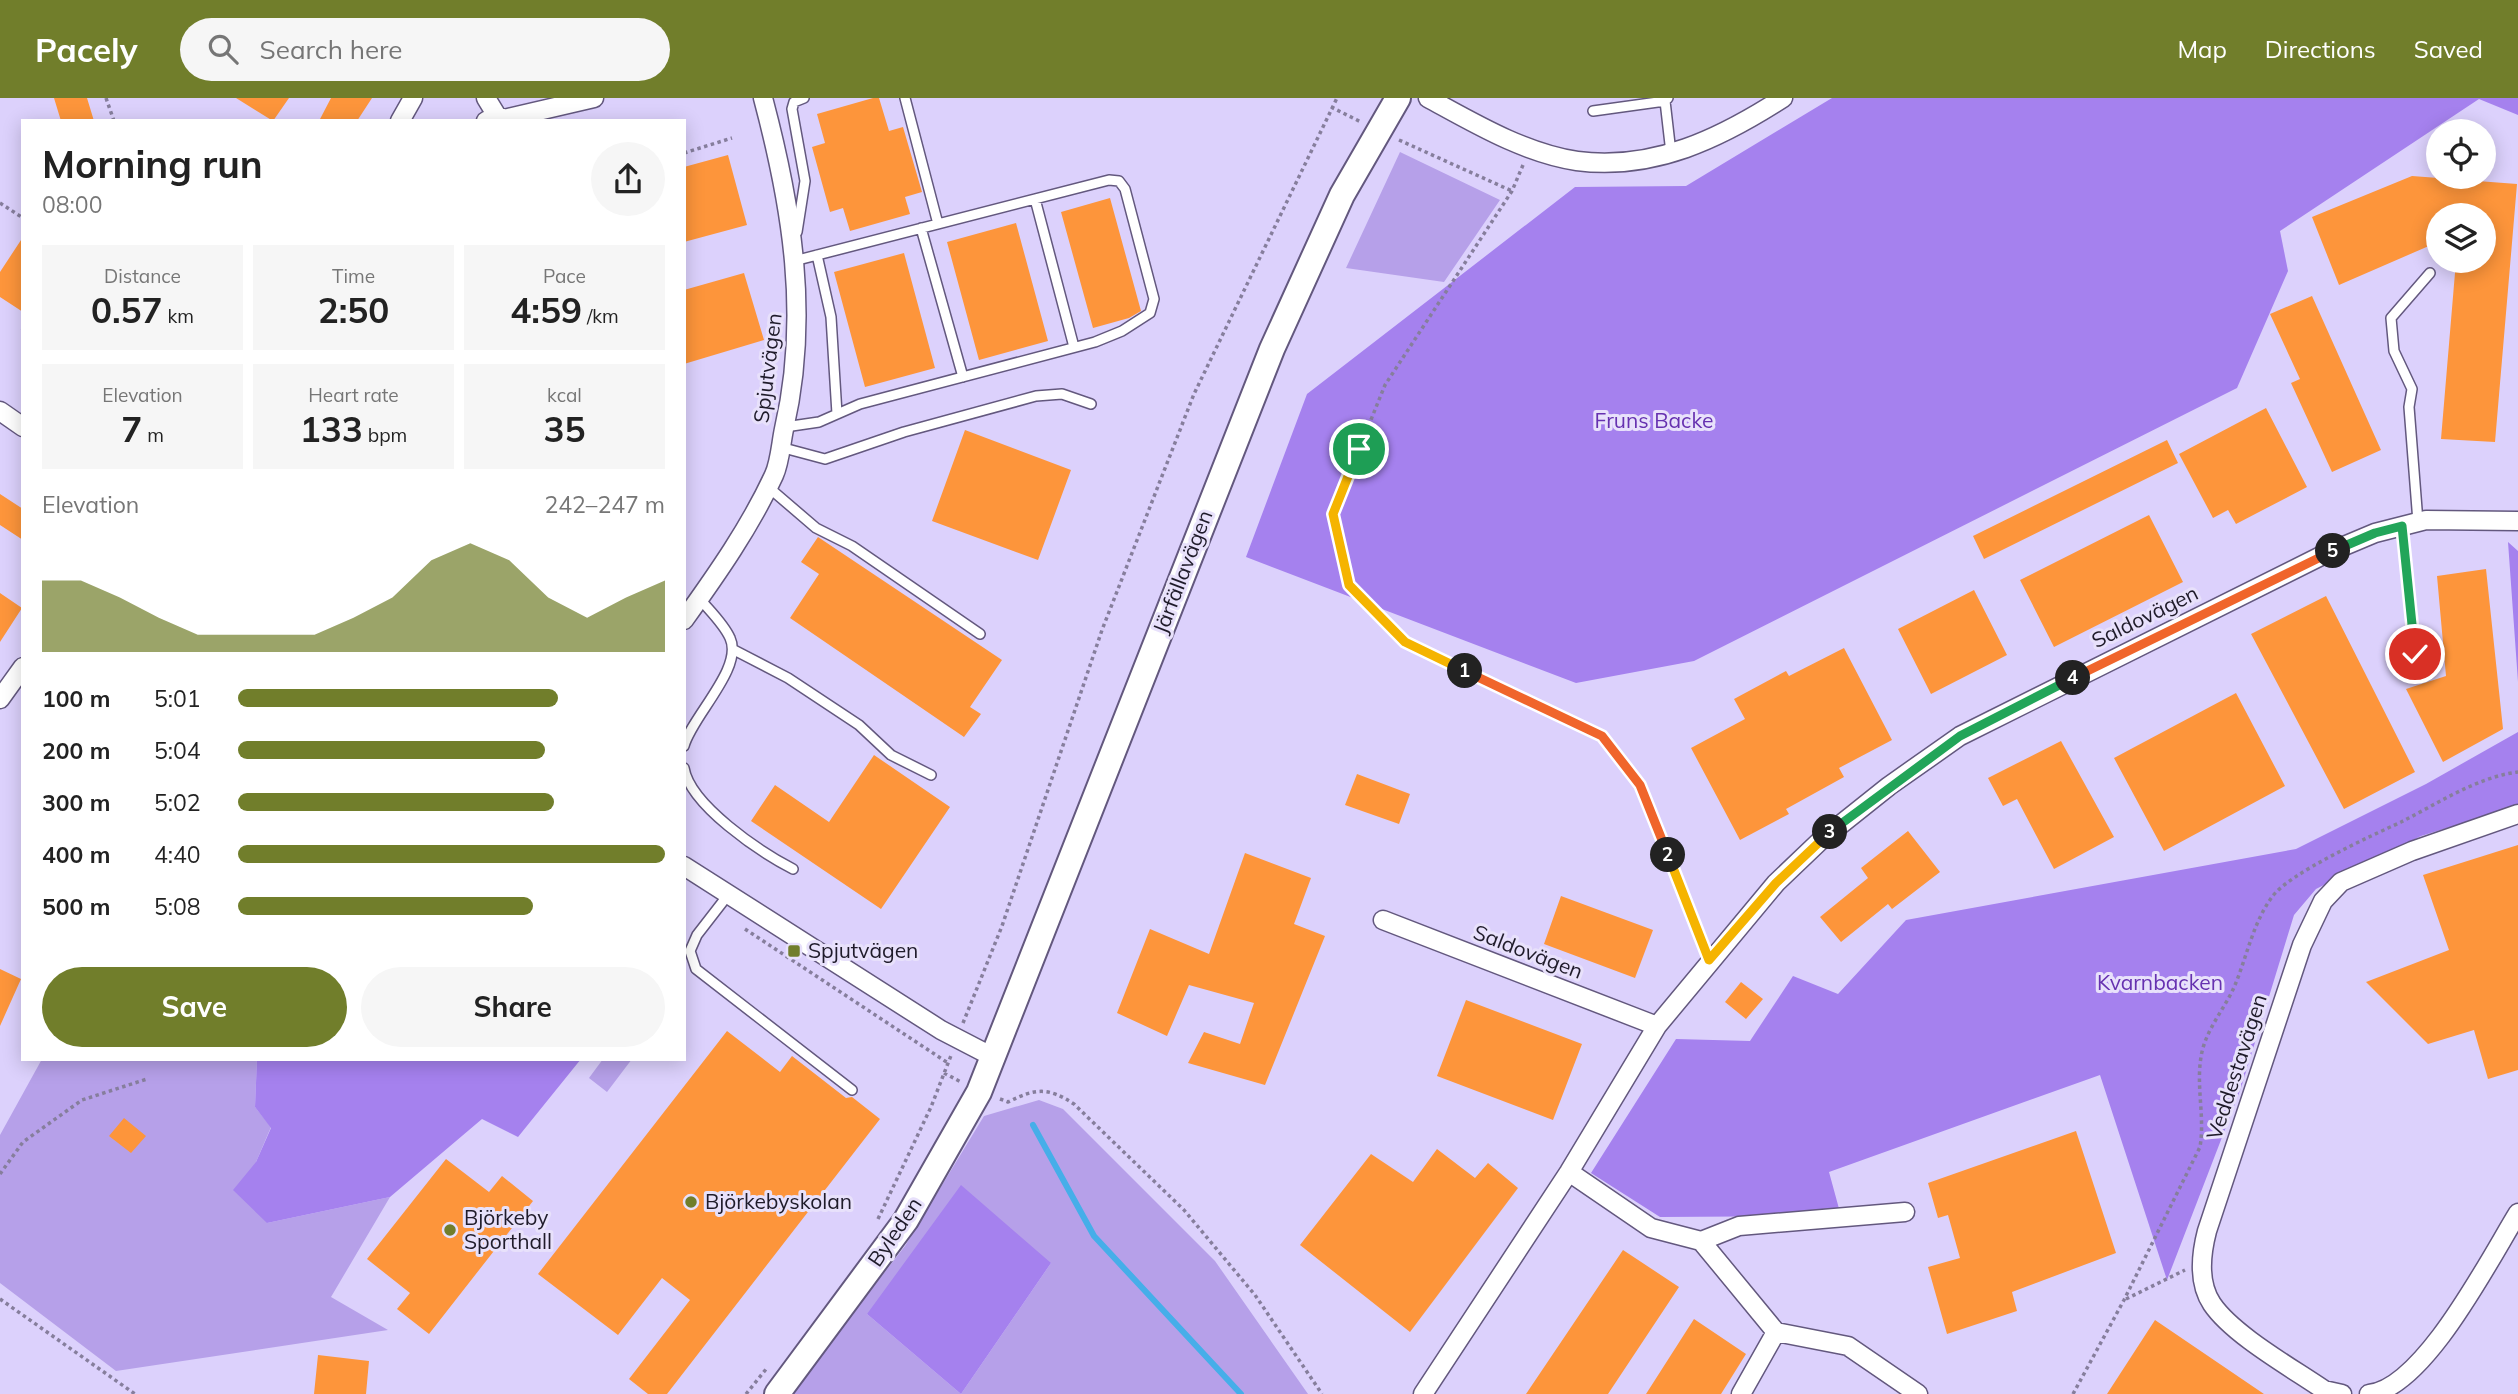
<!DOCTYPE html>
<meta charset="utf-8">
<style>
:root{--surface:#fff;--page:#f6f6f6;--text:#222;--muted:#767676;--accent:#717e2b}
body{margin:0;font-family:Mulish,sans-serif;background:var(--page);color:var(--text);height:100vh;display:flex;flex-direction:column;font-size:26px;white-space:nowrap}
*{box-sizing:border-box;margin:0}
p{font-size:23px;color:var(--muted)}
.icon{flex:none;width:38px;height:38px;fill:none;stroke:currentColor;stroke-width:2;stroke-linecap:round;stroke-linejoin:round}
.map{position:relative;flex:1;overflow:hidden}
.details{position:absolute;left:21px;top:21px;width:665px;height:942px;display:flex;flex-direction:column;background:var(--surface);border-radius:0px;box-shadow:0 4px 18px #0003}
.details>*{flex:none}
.fabs{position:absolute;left:2426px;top:21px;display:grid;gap:14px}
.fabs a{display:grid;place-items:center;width:70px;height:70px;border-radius:50%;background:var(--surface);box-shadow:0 4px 18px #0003;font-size:35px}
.pin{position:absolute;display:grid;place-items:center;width:60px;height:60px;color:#fff;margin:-30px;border:4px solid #fff;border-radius:50%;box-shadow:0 2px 7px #0007}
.km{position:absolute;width:35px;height:35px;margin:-18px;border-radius:50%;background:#222;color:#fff;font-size:19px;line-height:35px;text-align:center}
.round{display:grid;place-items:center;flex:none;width:74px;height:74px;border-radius:37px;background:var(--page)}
.headline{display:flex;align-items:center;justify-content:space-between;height:119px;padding:0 21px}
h1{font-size:38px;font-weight:700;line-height:52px}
.figures{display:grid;grid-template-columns:repeat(3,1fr);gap:10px;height:119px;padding:7px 21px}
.figures div{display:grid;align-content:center;border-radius:0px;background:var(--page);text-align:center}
.figures b{font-size:35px;font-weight:700}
.figures small{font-size:19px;font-weight:400}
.figures p{font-size:19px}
.chart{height:196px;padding:14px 21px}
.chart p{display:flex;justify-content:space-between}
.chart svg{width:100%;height:126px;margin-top:7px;fill:var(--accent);opacity:.7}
.action{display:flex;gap:14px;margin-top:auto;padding:14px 21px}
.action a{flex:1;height:80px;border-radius:42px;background:var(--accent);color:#fff;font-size:28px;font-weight:700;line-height:80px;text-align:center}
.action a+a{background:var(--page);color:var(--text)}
ul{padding:0 21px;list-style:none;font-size:23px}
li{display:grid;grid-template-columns:112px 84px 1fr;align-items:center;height:52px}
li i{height:18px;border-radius:9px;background:var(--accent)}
header{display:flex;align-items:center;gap:42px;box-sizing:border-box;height:98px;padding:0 35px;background:var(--accent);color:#fff}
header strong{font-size:33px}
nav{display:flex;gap:38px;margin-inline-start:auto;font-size:24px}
.search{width:490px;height:63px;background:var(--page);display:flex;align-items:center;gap:18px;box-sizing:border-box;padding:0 24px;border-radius:38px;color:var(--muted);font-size:26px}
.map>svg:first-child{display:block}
.green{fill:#b6a0e9}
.forest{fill:#a581ee}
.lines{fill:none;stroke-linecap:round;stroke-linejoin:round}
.stream{stroke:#46aee9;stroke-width:6}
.building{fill:#fd953b}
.lane-casing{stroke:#63587e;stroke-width:12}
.street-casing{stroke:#63587e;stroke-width:21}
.secondary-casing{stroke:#63587e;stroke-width:28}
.path{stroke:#867e9c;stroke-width:3.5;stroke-dasharray:3.5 3.5;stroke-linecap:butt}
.lane{stroke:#fff;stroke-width:9}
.street{stroke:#fff;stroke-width:18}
.secondary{stroke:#fff;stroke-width:24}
.split-1-casing{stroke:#fff;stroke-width:14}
.split-2-casing{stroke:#fff;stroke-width:14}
.split-3-casing{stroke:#fff;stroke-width:14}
.split-4-casing{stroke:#fff;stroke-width:14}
.split-5-casing{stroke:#fff;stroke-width:14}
.split-6-casing{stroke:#fff;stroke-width:14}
.split-1{stroke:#f5b400;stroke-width:9}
.split-2{stroke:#f0652b;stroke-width:9}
.split-3{stroke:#f5b400;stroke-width:9}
.split-4{stroke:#22a559;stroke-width:9}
.split-5{stroke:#f0652b;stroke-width:9}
.split-6{stroke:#22a559;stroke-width:9}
.poi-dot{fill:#717e2b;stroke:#e8e1fb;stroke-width:2.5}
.labels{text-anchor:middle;stroke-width:6;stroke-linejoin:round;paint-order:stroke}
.street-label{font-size:21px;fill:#1f1b2a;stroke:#e8e1fb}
.park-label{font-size:21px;fill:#6631b0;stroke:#e8e1fb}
.poi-label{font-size:21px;fill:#1f1b2a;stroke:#e8e1fb;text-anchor:start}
</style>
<header>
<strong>Pacely</strong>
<div class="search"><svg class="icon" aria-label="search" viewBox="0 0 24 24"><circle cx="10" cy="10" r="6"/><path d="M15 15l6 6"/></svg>Search here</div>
<nav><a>Map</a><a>Directions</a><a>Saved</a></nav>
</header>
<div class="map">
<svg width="2518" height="1296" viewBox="0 0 2518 1296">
<rect width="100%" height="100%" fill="#dcd1fc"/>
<path class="green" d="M1400 54 1500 102 1444 184 1346 170Z
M42 961H257L255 1009 271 1029 256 1064 267 1125 390 1099 331 1199 388 1232 116 1273 0 1185V1037Z
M603 961H632L607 994 589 980Z
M1039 1002 1063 1011 1215 1163 1308 1296H961L1051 1165 867 1216 961 1296H790L905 1148 984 1018Z"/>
<path class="forest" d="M1832 0H2518V17L2479 1 2280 133 2288 173 2237 290 1694 563 1576 585 1246 459 1307 296 1575 89 1686 88Z
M2508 444 2518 453V584Z
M2518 634V708L2421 738 2316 791 2294 817 2241 990 2167 1182 2100 977 1829 1074 1841 1118 1660 1119 1591 1075 1676 941 1750 943 1793 878 1838 896 1906 822 2296 751 2426 686Z
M257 961H581L518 1039 482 1021 390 1099 267 1125 233 1092 256 1064 271 1030 255 1009Z
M961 1087 1051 1165 961 1296 867 1216Z"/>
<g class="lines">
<path class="stream" d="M1033 1027 1094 1138 1241 1296"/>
</g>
<path class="building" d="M54 0H87L94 23H61Z
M236 0H289L273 23Z
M331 0H372L357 23H319Z
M873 0H879L889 33 903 29 922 94 905 99 910 116 850 133 843 110 830 114 812 49 825 45 817 16Z
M728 57 747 127 684 144V69Z
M2412 78 2517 86 2495 344 2441 341 2456 163H2483V117H2438V144L2339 187 2312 119Z
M1110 100 1141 213 1129 220 1093 230 1061 114Z
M1016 125 1048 243 979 262 947 144Z
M23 139V214L0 199V174Z
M904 155 935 270 865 289 834 174Z
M744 175 764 242 684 266V192Z
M2312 198 2381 352 2332 374 2291 285 2300 281 2270 216Z
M2266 310 2307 389 2236 426 2228 412 2213 420 2179 356Z
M965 332 1071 372 1038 462 932 423Z
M2167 342 2178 365 1984 461 1973 438Z
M0 396 23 411V442L0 427Z
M2149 417 2183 484 2054 549 2020 482Z
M818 439 1002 562 970 609 981 616 964 639 790 520 819 476 801 464Z
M2486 471 2503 631 2443 664 2406 591 2446 578 2437 478Z
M1974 492 2007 557 1931 596 1898 531Z
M0 495 22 510 0 544Z
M2326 498 2415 674 2344 711 2251 536Z
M1844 550 1892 642 1839 670 1844 679 1786 711 1789 716 1740 742 1691 650 1745 621 1734 601 1786 573 1789 578Z
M2236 595 2285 688 2164 753 2114 660Z
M2061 643 2114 739 2054 771 2017 701 2003 708 1988 680Z
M874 657 950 709 881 811 751 723 775 687 829 724Z
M1357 676 1410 696 1399 726 1345 707Z
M1908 733 1940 774 1892 811 1888 806 1841 844 1820 819 1868 780 1861 770Z
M2518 747V972L2488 981 2474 932 2428 946 2366 884 2449 852 2423 777Z
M1245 755 1311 780 1294 826 1325 838 1265 987 1188 965 1204 934 1240 946 1254 905 1189 887 1167 938 1117 915 1150 831 1209 856Z
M1561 798 1653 832 1635 880 1544 846Z
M0 871 21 881 0 928Z
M1741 884 1763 901 1746 921 1725 904Z
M1466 902 1582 946 1553 1022 1437 978Z
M727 933 780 974 792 958 846 1000 852 999 880 1021 667 1296H648L629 1281 690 1202 662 1180 618 1237 538 1176Z
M124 1020 146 1038 131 1055 109 1038Z
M2076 1033 2116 1155 2012 1194 2017 1213 1947 1236 1928 1169 1960 1160 1948 1117 1938 1120 1928 1085Z
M1437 1051 1475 1080 1488 1065 1518 1090 1410 1234 1300 1147 1371 1056 1413 1084Z
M446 1061 489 1094 502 1078 533 1103 429 1236 397 1211 410 1195 367 1161Z
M1623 1152 1679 1189 1608 1296H1526Z
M1694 1221 1746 1256 1721 1296H1646Z
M2155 1222 2264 1296H2107Z
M318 1257 369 1263 366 1296H314Z"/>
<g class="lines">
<g class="lane-casing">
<path id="lane" d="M905 0 938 126
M1668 0 1665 3 1671 55
M1593 13 1665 3
M1035 101 1074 249
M921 130 963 279
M792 137 797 134 805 83 792 11 794 4 804 0
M817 157 831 219 837 316
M785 329 819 324 860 306 1095 244 1122 233 1150 215 1154 201 1125 91 1119 83 1109 82 794 163
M780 349 825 361 904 334 1036 298 1062 296 1091 306
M767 388 816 430 852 448 980 536
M2418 424 2409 309 2412 291 2394 253 2391 220 2430 175
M2402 428 2415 556
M734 552 788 580 859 627 891 657 931 677
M684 648C692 618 744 570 730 540 724 526 709 512 700 501
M684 670C690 707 760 754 793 771
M728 797 697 837 690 853 696 871 852 992"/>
</g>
<g class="street-casing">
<path id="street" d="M486 0 497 18
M1428 0C1474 25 1524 55 1577 63 1654 73 1721 40 1783 0
M400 23 413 0
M486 23 497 18 504 21 594 0
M0 313 23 329
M684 522C717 476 750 429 774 377 780 364 781 345 784 331 810 219 792 109 763 0
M0 601 23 569
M684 768 941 932 995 960
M1383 822 1657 928
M1569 1074 1651 1130 1701 1143
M1701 1143 1739 1128 1905 1114
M1701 1143 1776 1234 1741 1296
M1776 1234 1848 1248 1918 1296
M1423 1296 1569 1074 1657 928 1776 785 1820 743 1889 688 1960 638 2325 456 2375 435 2426 422 2518 423
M2342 1296 2324 1292C2292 1270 2233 1237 2212 1206 2198 1185 2201 1156 2207 1133L2302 847 2323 803 2341 784 2412 753 2518 716
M2369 1296C2424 1290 2489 1162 2518 1115"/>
</g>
<g class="secondary-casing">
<path id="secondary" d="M777 1296 906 1122 979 994 1272 251 1342 97 1398 0"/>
</g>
<path class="path" d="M106 0 114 23
M1331 9 1361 24
M1399 42 1512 93
M684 55 732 40
M1523 67 1512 93 1385 287 1333 416 1349 487 1405 544 1602 638 1640 687 1703 847
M0 105 23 120
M22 233 23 232
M745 831 948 965
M963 925 1002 828 1102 532 1194 296 1337 0
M944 975 961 984
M1000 1001 1008 1004C1036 990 1048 989 1074 1006L1184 1112 1255 1197 1322 1296
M0 1076 23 1044 82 1002 147 981
M878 1121 931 1009 952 955
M0 1201 135 1296
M2126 1201 2185 1172
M746 1296 767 1270
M2073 1296 2124 1202 2200 1049C2205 1019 2196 989 2201 959 2205 932 2225 911 2235 887 2247 858 2253 825 2272 799 2289 775 2371 738 2401 724 2437 706 2477 679 2518 674"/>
<use href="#lane" class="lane"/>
<use href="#street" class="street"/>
<use href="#secondary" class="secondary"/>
</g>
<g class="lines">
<g class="split-1-casing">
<path id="split-1" d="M1359 351 1333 416 1349 487 1405 544 1465 573"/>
</g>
<g class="split-2-casing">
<path id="split-2" d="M1465 573 1602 638 1640 687 1668 757"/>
</g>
<g class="split-3-casing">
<path id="split-3" d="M1668 757 1709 862 1776 785 1830 734"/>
</g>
<g class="split-4-casing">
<path id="split-4" d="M1830 734 1960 638 2073 580"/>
</g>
<g class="split-5-casing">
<path id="split-5" d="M2073 580 2333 453"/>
</g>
<g class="split-6-casing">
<path id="split-6" d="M2333 453 2375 435 2402 428 2415 556"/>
</g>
<use href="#split-1" class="split-1"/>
<use href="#split-2" class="split-2"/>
<use href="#split-3" class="split-3"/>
<use href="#split-4" class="split-4"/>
<use href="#split-5" class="split-5"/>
<use href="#split-6" class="split-6"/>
</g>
<g class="poi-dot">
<rect x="787" y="846" width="14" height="14" rx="3.5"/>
<circle cx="691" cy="1104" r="7"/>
<circle cx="450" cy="1132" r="7"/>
</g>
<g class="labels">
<g class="street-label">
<text transform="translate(768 270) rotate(-83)" y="7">Spjutvägen</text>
<text transform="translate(1183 474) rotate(-69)" y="7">Järfällavägen</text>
<text transform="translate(2145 519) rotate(-26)" y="7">Saldovägen</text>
<text transform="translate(1528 854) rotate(21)" y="7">Saldovägen</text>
<text transform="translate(2237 969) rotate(-72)" y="7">Veddestavägen</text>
<text transform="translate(895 1134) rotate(-56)" y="7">Byleden</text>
</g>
<g class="park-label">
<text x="1654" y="330">Fruns Backe</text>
<text x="2160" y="892">Kvarnbacken</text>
</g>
<g class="poi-label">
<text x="808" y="860">Spjutvägen</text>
<text x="705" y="1111">Björkebyskolan</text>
<text x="464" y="1127">Björkeby<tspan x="464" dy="24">Sporthall</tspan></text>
</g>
</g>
</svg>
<div class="fabs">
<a><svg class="icon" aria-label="locate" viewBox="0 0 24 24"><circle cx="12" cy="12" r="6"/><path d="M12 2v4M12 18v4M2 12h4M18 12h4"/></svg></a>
<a><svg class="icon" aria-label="layers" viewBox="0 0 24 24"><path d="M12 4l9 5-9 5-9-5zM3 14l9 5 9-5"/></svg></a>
</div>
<div class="pin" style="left:1359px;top:351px;background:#1e9e55"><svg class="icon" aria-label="arrive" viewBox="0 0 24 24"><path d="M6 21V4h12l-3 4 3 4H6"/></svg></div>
<div class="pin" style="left:2415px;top:556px;background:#d93025"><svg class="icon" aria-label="check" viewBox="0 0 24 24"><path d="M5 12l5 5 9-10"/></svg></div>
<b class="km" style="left:1465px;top:573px">1</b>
<b class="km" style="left:1668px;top:757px">2</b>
<b class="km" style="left:1830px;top:734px">3</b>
<b class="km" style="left:2073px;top:580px">4</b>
<b class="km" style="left:2333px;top:453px">5</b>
<section class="details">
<div class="headline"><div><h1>Morning run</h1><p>08:00</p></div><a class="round"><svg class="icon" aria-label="share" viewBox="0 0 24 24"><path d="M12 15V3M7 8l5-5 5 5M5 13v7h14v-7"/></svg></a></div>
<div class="figures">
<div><p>Distance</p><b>0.57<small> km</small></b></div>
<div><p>Time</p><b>2:50</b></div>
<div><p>Pace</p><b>4:59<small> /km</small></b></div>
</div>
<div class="figures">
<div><p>Elevation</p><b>7<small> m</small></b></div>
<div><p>Heart rate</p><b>133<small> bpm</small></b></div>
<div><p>kcal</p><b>35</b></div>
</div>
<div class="chart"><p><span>Elevation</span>242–247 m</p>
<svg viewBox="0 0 160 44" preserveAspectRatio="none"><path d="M0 44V19L10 19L20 25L30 32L40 38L50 38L60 38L70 38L80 32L90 25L100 12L110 6L120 12L130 25L140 32L150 25L160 19V44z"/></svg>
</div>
<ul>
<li><b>100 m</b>5:01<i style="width:75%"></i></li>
<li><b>200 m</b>5:04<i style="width:72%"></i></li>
<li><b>300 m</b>5:02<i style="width:74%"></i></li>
<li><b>400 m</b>4:40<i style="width:100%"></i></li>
<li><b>500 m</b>5:08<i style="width:69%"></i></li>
</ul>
<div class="action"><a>Save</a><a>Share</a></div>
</section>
</div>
